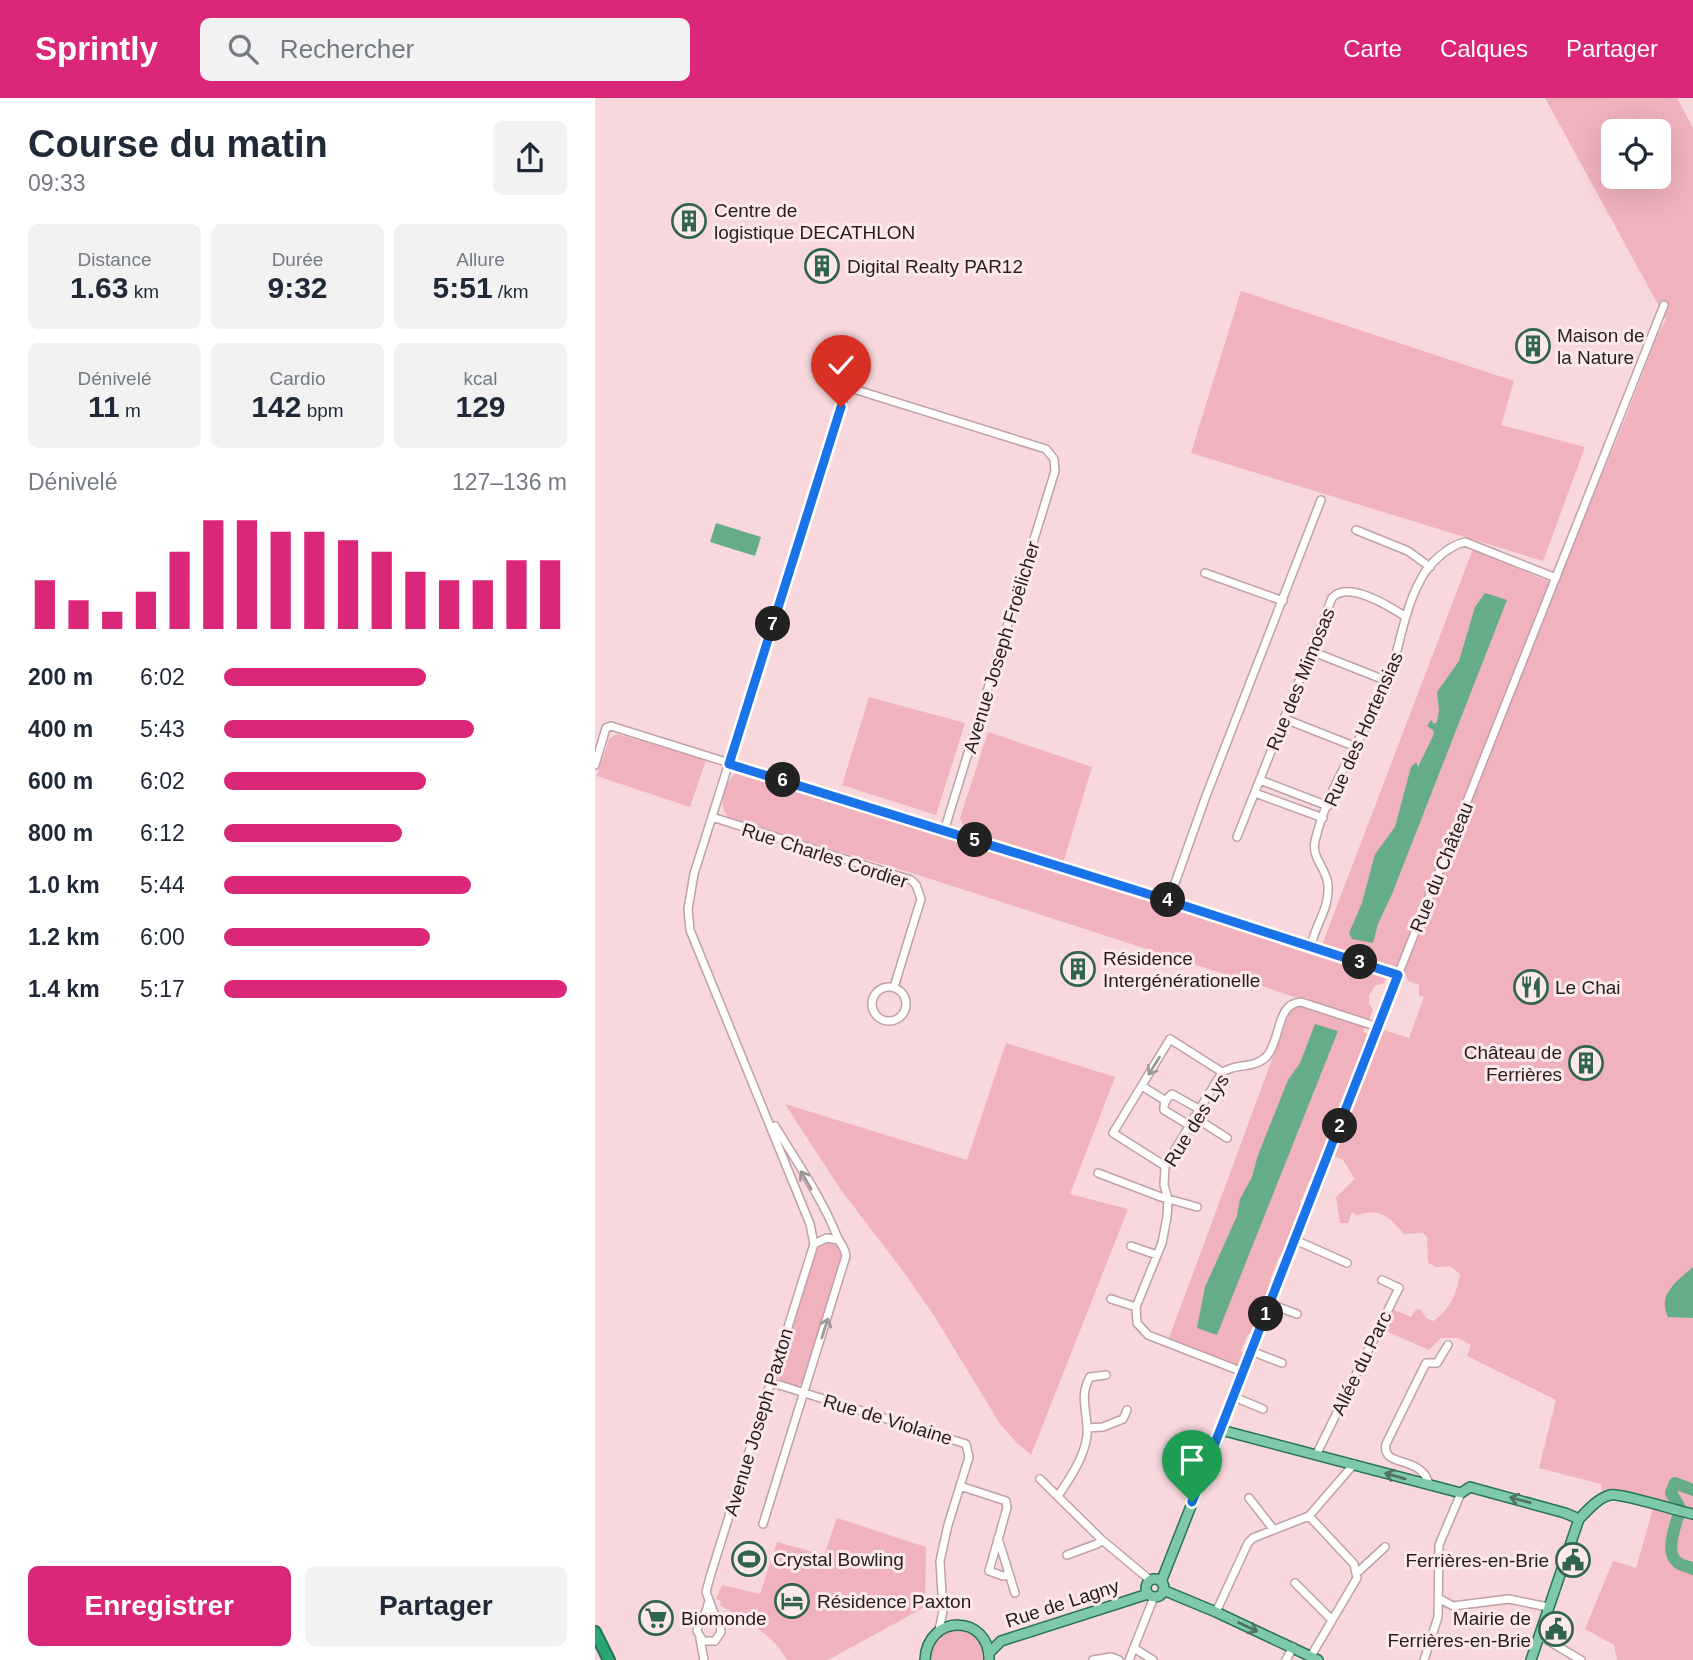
<!DOCTYPE html>
<html lang="fr">
<meta charset="utf-8">
<style>
:root{--surface:#fff;--page:#f2f2f3;--text:#1f2937;--muted:#747a83;--accent:#db2777}
body{margin:0;font-family:Helvetica,sans-serif;background:var(--page);color:var(--text);height:100vh;display:flex;flex-direction:column;font-size:26px;white-space:nowrap}
*{box-sizing:border-box;margin:0}
p{font-size:23px;color:var(--muted)}
.icon{flex:none;width:38px;height:38px;fill:none;stroke:currentColor;stroke-width:2;stroke-linecap:round;stroke-linejoin:round}
.map{position:relative;flex:1;overflow:hidden}
.drawer{display:flex;flex-direction:column;background:var(--surface);width:595px}
.drawer>*{flex:none}
.fabs{position:absolute;left:1006px;top:21px;display:grid;gap:14px}
.fabs a{display:grid;place-items:center;width:70px;height:70px;border-radius:10px;background:var(--surface);box-shadow:0 7px 28px #0002;font-size:35px}
.pin{position:absolute;display:grid;place-items:center;width:60px;height:60px;color:#fff;margin:-72px -30px;border-radius:50% 50% 50% 0;rotate:-45deg;box-shadow:0 0 7px #0007}
.pin .icon{rotate:45deg}
.km{position:absolute;width:35px;height:35px;margin:-18px;border-radius:50%;background:#222;color:#fff;font-size:19px;line-height:35px;text-align:center}
.round{display:grid;place-items:center;flex:none;width:74px;height:74px;border-radius:10px;background:var(--page)}
.overview{display:flex;align-items:center;justify-content:space-between;height:119px;padding:0 28px}
h1{font-size:38px;font-weight:700;line-height:52px}
.metrics{display:grid;grid-template-columns:repeat(3,1fr);gap:10px;height:119px;padding:7px 28px}
.metrics div{display:grid;align-content:center;border-radius:10px;background:var(--page);text-align:center}
.metrics b{font-size:30px;font-weight:700}
.metrics small{font-size:19px;font-weight:400}
.metrics p{font-size:19px}
.chart{height:196px;padding:14px 28px}
.chart p{display:flex;justify-content:space-between}
.chart svg{width:100%;height:126px;margin-top:7px;stroke:var(--accent);stroke-width:6}
.cta{display:flex;gap:14px;margin-top:auto;padding:14px 28px}
.cta a{flex:1;height:80px;border-radius:10px;background:var(--accent);color:#fff;font-size:28px;font-weight:700;line-height:80px;text-align:center}
.cta a+a{background:var(--page);color:var(--text)}
ul{padding:0 28px;list-style:none;font-size:23px}
li{display:grid;grid-template-columns:112px 84px 1fr;align-items:center;height:52px}
li i{height:18px;border-radius:9px;background:var(--accent)}
header{display:flex;align-items:center;gap:42px;box-sizing:border-box;height:98px;padding:0 35px;background:var(--accent);color:#fff}
header strong{font-size:33px}
nav{display:flex;gap:38px;margin-inline-start:auto;font-size:24px}
.search{width:490px;height:63px;background:var(--page);display:flex;align-items:center;gap:18px;box-sizing:border-box;padding:0 24px;border-radius:10px;color:var(--muted);font-size:26px}
main{display:flex;flex:1;min-height:0}
.map>svg:first-child{display:block}
.green{fill:#f0b2bc;fill-rule:evenodd}
.water{fill:#65ad87}
.lines{fill:none;stroke-linecap:round;stroke-linejoin:round}
.river{stroke:#65ad87;stroke-width:12}
.minor-casing{stroke:#bfa1a5;stroke-width:10}
.major-casing{stroke:#287553;stroke-width:12}
.highway-casing{stroke:#287553;stroke-width:14}
.minor{stroke:#fff;stroke-width:7}
.major{stroke:#7ec9a9;stroke-width:9}
.highway{stroke:#28a570;stroke-width:10}
.oneway{stroke:#9e999a}
.oneway2{stroke:#527264}
.route-casing{stroke:#fff;stroke-width:14}
.route{stroke:#1a73e8;stroke-width:9}
.labels{text-anchor:middle;stroke-width:6;stroke-linejoin:round;paint-order:stroke}
.poi-label{font-size:19px;fill:#271c1e;stroke:#fde9eb;text-anchor:start}
.street-label{font-size:19px;fill:#271c1e;stroke:#fde9eb}
</style>
<header>
<strong>Sprintly</strong>
<div class="search"><svg class="icon" aria-label="search" viewBox="0 0 24 24"><circle cx="10" cy="10" r="6"/><path d="M15 15l6 6"/></svg>Rechercher</div>
<nav><a>Carte</a><a>Calques</a><a>Partager</a></nav>
</header>
<main>
<section class="drawer">
<div class="overview"><div><h1>Course du matin</h1><p>09:33</p></div><a class="round"><svg class="icon" aria-label="share" viewBox="0 0 24 24"><path d="M12 15V3M7 8l5-5 5 5M5 13v7h14v-7"/></svg></a></div>
<div class="metrics">
<div><p>Distance</p><b>1.63<small> km</small></b></div>
<div><p>Durée</p><b>9:32</b></div>
<div><p>Allure</p><b>5:51<small> /km</small></b></div>
</div>
<div class="metrics">
<div><p>Dénivelé</p><b>11<small> m</small></b></div>
<div><p>Cardio</p><b>142<small> bpm</small></b></div>
<div><p>kcal</p><b>129</b></div>
</div>
<div class="chart"><p><span>Dénivelé</span>127–136 m</p>
<svg viewBox="0 0 160 44" preserveAspectRatio="none"><path d="M5 44V27M15 44V34M25 44V38M35 44V31M45 44V17M55 44V6M65 44V6M75 44V10M85 44V10M95 44V13M105 44V17M115 44V24M125 44V27M135 44V27M145 44V20M155 44V20"/></svg>
</div>
<ul>
<li><b>200 m</b>6:02<i style="width:59%"></i></li>
<li><b>400 m</b>5:43<i style="width:73%"></i></li>
<li><b>600 m</b>6:02<i style="width:59%"></i></li>
<li><b>800 m</b>6:12<i style="width:52%"></i></li>
<li><b>1.0 km</b>5:44<i style="width:72%"></i></li>
<li><b>1.2 km</b>6:00<i style="width:60%"></i></li>
<li><b>1.4 km</b>5:17<i style="width:100%"></i></li>
</ul>
<div class="cta"><a>Enregistrer</a><a>Partager</a></div>
</section>
<div class="map">
<svg width="1098" height="1562" viewBox="0 0 1098 1562">
<rect width="100%" height="100%" fill="#f8d8dc"/>
<path class="green" d="M950 0H1082L1098 30V1169L1076 1189 1072 1195 1090 1219 1098 1220V1562H1022L1019 1547 990 1531 1018 1463 1041 1470 1058 1411 1019 1399 1007 1392 1006 1386 944 1370 961 1302 872 1258 876 1247 863 1240H846L834 1252 786 1231 796 1210 816 1219 821 1211 826 1212 831 1220 838 1223C854 1214 862 1194 865 1176L855 1168 841 1169 833 1165 832 1139 828 1135 809 1136C795 1120 784 1108 762 1118L757 1114 753 1125H745L741 1099 760 1081 748 1062 741 1059 738 1053 786 931 814 940 829 899 824 898V887L813 883 811 877 801 871 727 847 878 451 964 488 963 483 1031 319 1062 238 1071 221ZM1018 33H1064V79H1018Z
M646 193 919 283 906 327 990 349 948 463 596 355Z
M274 599 370 625 341 717 247 687Z
M393 634 497 669 468 765 371 735 365 720Z
M22 636 111 662 95 709 2 678 14 641Z
M142 674H153L725 854V858L747 865 748 861 792 877 788 886 781 887 774 897V906L778 911 774 922 713 903V900L700 899 317 775 135 721C121 709 129 685 142 674Z
M701 907 770 927 768 934 776 937 750 1010 744 1008 735 1030 741 1033 720 1085 714 1083 705 1106 711 1109 690 1160 684 1159 675 1182 681 1184 660 1238 653 1236 646 1253 652 1256 644 1268 573 1243 696 910Z
M411 945 520 979 475 1096 533 1111 436 1357 422 1345 405 1326 340 1219 308 1173 246 1092 190 1006 372 1062Z
M231 1143C241 1145 245 1148 248 1158L208 1284 202 1289 185 1284 182 1276 219 1154 224 1148Z
M242 1420 331 1449 330 1509 233 1562H192C179 1537 149 1521 125 1507L126 1503 121 1501 127 1487 165 1496 182 1444 229 1457Z
M366 1531C381 1536 390 1545 389 1562H334C336 1539 345 1535 366 1531Z"/>
<path class="water" d="M121 425 166 439 160 458 115 444Z
M890 495 912 502 797 796 783 826 778 845 757 841 754 835 767 805 780 756 800 729 816 669 821 664 823 669 839 636 838 632 832 628 836 622 839 626 842 624 844 612 842 594 864 563 880 509Z
M720 926 743 933 622 1237 602 1230 610 1189 642 1118 645 1101 657 1079 663 1057 693 982 705 965Z
M1098 1169V1220L1073 1219C1062 1196 1082 1183 1098 1169Z"/>
<g class="lines">
<path class="river" d="M1084 1408 1076 1395 1080 1385 1098 1392
M1083 1418C1080 1430 1070 1454 1082 1464 1086 1468 1093 1468 1098 1471"/>
<g class="minor-casing">
<path id="minor" d="M761 432 813 453 835 469
M610 475 688 503
M716 553 792 583
M690 621 761 649
M0 667 11 630 16 628 553 796 803 877
M665 682 733 708
M660 695 728 720
M117 719 316 782 321 787 326 801 299 889
M642 739 737 500C753 482 794 508 811 519
M574 802 611 698 726 402
M716 848C720 827 735 810 733 787 732 771 716 760 720 743 733 687 769 639 791 587 805 552 808 513 826 481 834 465 853 448 870 444L961 480
M277 906a17 17 0 1 1 34 0a17 17 0 1 1-34 0Z
M547 988 571 1003
M599 1019 632 1040
M594 1027 569 1012C568 1005 572 1000 577 996L604 1011
M570 1068 518 1035 575 941 627 974
M503 1075 566 1099 602 1109
M700 1142 752 1165
M219 1146 232 1140 243 1142
M536 1148 562 1157
M516 1201 541 1209
M675 1206 702 1216
M656 1253 687 1265
M648 1274 553 1237 542 1225 541 1209 567 1145 572 1119 573 1101 569 1087 570 1068 626 976C639 964 659 972 672 958 686 942 681 905 706 904L783 929
M175 1284 371 1346 374 1359 353 1427 345 1463 348 1513 344 1532
M639 1299 668 1311
M492 1330 508 1329 528 1321 532 1312
M626 1332 803 877 1069 207
M721 1357 804 1190 787 1182
M445 1381 507 1442 555 1482
M834 1387C828 1356 786 1371 791 1346L831 1265H842L853 1247
M365 1388 411 1403 412 1410 394 1473 408 1478 413 1477
M463 1398C475 1380 489 1360 492 1338 494 1317 483 1299 495 1279L511 1277
M654 1400 679 1432
M714 1418 759 1466 762 1480 716 1558
M168 1426 251 1158C250 1149 245 1146 242 1138 227 1100 201 1063 180 1028
M403 1440 420 1495
M472 1457 502 1446 507 1442
M763 1474 790 1449
M700 1485 737 1522
M845 1501 858 1508 914 1501 953 1509
M621 1514 653 1445 658 1440 714 1418 759 1366
M108 1522 117 1520 125 1526 126 1534 120 1543H108L102 1533C103 1523 112 1517 113 1506
M122 1523 111 1494 115 1479 219 1146 215 1126 95 832 93 811 99 776 252 289 451 351 459 361 460 373 349 733
M945 1538 986 1562
M105 1541 109 1562
M539 1550 558 1562
M498 1562 516 1559 524 1562
M534 1562 559 1499
M691 1562 698 1549
M829 1562 843 1519 844 1447 866 1395"/>
</g>
<g class="major-casing">
<path id="major" d="M551 1490a9 9 0 1 1 18 0a9 9 0 1 1-18 0Z
M566 1484 626 1332 866 1395 875 1389 882 1391 970 1415 984 1421
M568 1492 621 1514 723 1562
M394 1555 406 1543 553 1496
M330 1562C332 1515 395 1516 394 1562
M936 1562 984 1421C993 1412 1003 1400 1015 1397 1027 1395 1082 1413 1098 1416"/>
</g>
<g class="highway-casing">
<path id="highway" d="M0 1534 14 1562"/>
</g>
<use href="#minor" class="minor"/>
<use href="#major" class="major"/>
<use href="#highway" class="highway"/>
</g>
<defs><path id="oneway-shaft" d="M-6 0H5M1.5-3L5.5 0L1.5 3" fill="none" stroke-width="1.6" stroke-linecap="round" stroke-linejoin="round" transform="scale(1.75)"/></defs>
<g class="oneway">
<use href="#oneway-shaft" transform="translate(559 968) rotate(122)"/>
<use href="#oneway-shaft" transform="translate(211 1082) rotate(-120)"/>
<use href="#oneway-shaft" transform="translate(230 1230) rotate(-72)"/>
</g>
<g class="oneway2">
<use href="#oneway-shaft" transform="translate(800 1378) rotate(-164)"/>
<use href="#oneway-shaft" transform="translate(925 1402) rotate(-165)"/>
<use href="#oneway-shaft" transform="translate(653 1529) rotate(25)"/>
</g>
<g class="lines">
<g class="route-casing">
<path id="route" d="M246 309 134 666 553 796 803 877 597 1404"/>
</g>
<use href="#route" class="route"/>
</g>
<defs>
<g id="building-ring" transform="scale(1.75)"><circle r="9.5" fill="#fde9eb" stroke="#30654b" stroke-width="1.5"/><path d="M-4-6H4V6H1V3H-1V6H-4ZM-2.5-4.3h1.7v1.8h-1.7ZM.8-4.3h1.7v1.8H.8ZM-2.5-1h1.7V.8h-1.7ZM.8-1h1.7V.8H.8Z" fill="#30654b"/></g>
<g id="restaurant-ring" transform="scale(1.75)"><circle r="9.5" fill="#fde9eb" stroke="#30654b" stroke-width="1.5"/><path d="M-5-6h1v4h1v-4h1v4h1v-4h1v5L-1.5 .5V6h-2V.5L-5-1ZM5-6V6H3V1.5H1.5Q1.5-4 5-6Z" fill="#30654b"/></g>
<g id="stadium-ring" transform="scale(1.75)"><circle r="9.5" fill="#fde9eb" stroke="#30654b" stroke-width="1.5"/><path d="M0-5a6.5 5 0 1 0 0 10a6.5 5 0 1 0 0-10ZM-3.5-1.8h7v3.6h-7Z" fill="#30654b"/></g>
<g id="civic-ring" transform="scale(1.75)"><circle r="9.5" fill="#fde9eb" stroke="#30654b" stroke-width="1.5"/><path d="M-.6-6.5H3V-4.5H.6V-3L4-1V1h2V6H-6V1h2V-1L-.6-3ZM-1.2 2.5V6h2.4V2.5Z" fill="#30654b"/></g>
<g id="hotel-ring" transform="scale(1.75)"><circle r="9.5" fill="#fde9eb" stroke="#30654b" stroke-width="1.5"/><path d="M-6-4.5h1.5V1H6V5H4.5V3h-9V5H-6ZM-4 0a1.8 1.8 0 1 1 3.6 0ZM.5 0V-2.5h3Q6-2.5 6 0Z" fill="#30654b"/></g>
<g id="supermarket-ring" transform="scale(1.75)"><circle r="9.5" fill="#fde9eb" stroke="#30654b" stroke-width="1.5"/><path d="M-6-5.5h2.5l.6 2H6L4.5 2H-2.5L-4.4-4H-6ZM-1.5 3.2a1.3 1.3 0 1 0 .1 0ZM3 3.2a1.3 1.3 0 1 0 .1 0Z" fill="#30654b"/></g>
</defs>
<g fill-rule="evenodd">
<use href="#building-ring" x="94" y="123"/>
<use href="#building-ring" x="227" y="168"/>
<use href="#building-ring" x="938" y="248"/>
<use href="#building-ring" x="483" y="871"/>
<use href="#restaurant-ring" x="936" y="889"/>
<use href="#building-ring" x="991" y="965"/>
<use href="#stadium-ring" x="154" y="1461"/>
<use href="#civic-ring" x="978" y="1462"/>
<use href="#hotel-ring" x="197" y="1503"/>
<use href="#supermarket-ring" x="61" y="1520"/>
<use href="#civic-ring" x="961" y="1531"/>
</g>
<g class="labels">
<g class="poi-label">
<text x="119" y="119">Centre de<tspan x="119" dy="22">logistique DECATHLON</tspan></text>
<text x="252" y="175">Digital Realty PAR12</text>
<text x="962" y="244">Maison de<tspan x="962" dy="22">la Nature</tspan></text>
<text x="508" y="867">Résidence<tspan x="508" dy="22">Intergénérationelle</tspan></text>
<text x="960" y="896">Le Chai</text>
<text x="967" y="961" text-anchor="end">Château de<tspan x="967" dy="22">Ferrières</tspan></text>
<text x="178" y="1468">Crystal Bowling</text>
<text x="954" y="1469" text-anchor="end">Ferrières-en-Brie</text>
<text x="222" y="1510">Résidence Paxton</text>
<text x="86" y="1527">Biomonde</text>
<text x="936" y="1527" text-anchor="end">Mairie de<tspan x="936" dy="22">Ferrières-en-Brie</tspan></text>
</g>
<g class="street-label">
<text transform="translate(406 549) rotate(-73)" y="7">Avenue Joseph Froëlicher</text>
<text transform="translate(705 581) rotate(-68)" y="7">Rue des Mimosas</text>
<text transform="translate(768 631) rotate(-66)" y="7">Rue des Hortensias</text>
<text transform="translate(230 757) rotate(18)" y="7">Rue Charles Cordier</text>
<text transform="translate(846 769) rotate(-68)" y="7">Rue du Château</text>
<text transform="translate(601 1022) rotate(-58)" y="7">Rue des Lys</text>
<text transform="translate(766 1265) rotate(-64)" y="7">Allée du Parc</text>
<text transform="translate(293 1321) rotate(17)" y="7">Rue de Violaine</text>
<text transform="translate(163 1324) rotate(-73)" y="7">Avenue Joseph Paxton</text>
<text transform="translate(467 1505) rotate(-18)" y="7">Rue de Lagny</text>
</g>
</g>
</svg>
<div class="fabs">
<a><svg class="icon" aria-label="locate" viewBox="0 0 24 24"><circle cx="12" cy="12" r="6"/><path d="M12 2v4M12 18v4M2 12h4M18 12h4"/></svg></a>
</div>
<div class="pin" style="left:597px;top:1404px;background:#1e9e55"><svg class="icon" aria-label="arrive" viewBox="0 0 24 24"><path d="M6 21V4h12l-3 4 3 4H6"/></svg></div>
<div class="pin" style="left:246px;top:309px;background:#d93025"><svg class="icon" aria-label="check" viewBox="0 0 24 24"><path d="M5 12l5 5 9-10"/></svg></div>
<b class="km" style="left:671px;top:1216px">1</b>
<b class="km" style="left:745px;top:1028px">2</b>
<b class="km" style="left:765px;top:864px">3</b>
<b class="km" style="left:573px;top:802px">4</b>
<b class="km" style="left:380px;top:742px">5</b>
<b class="km" style="left:188px;top:682px">6</b>
<b class="km" style="left:178px;top:526px">7</b>
</div>
</main>
